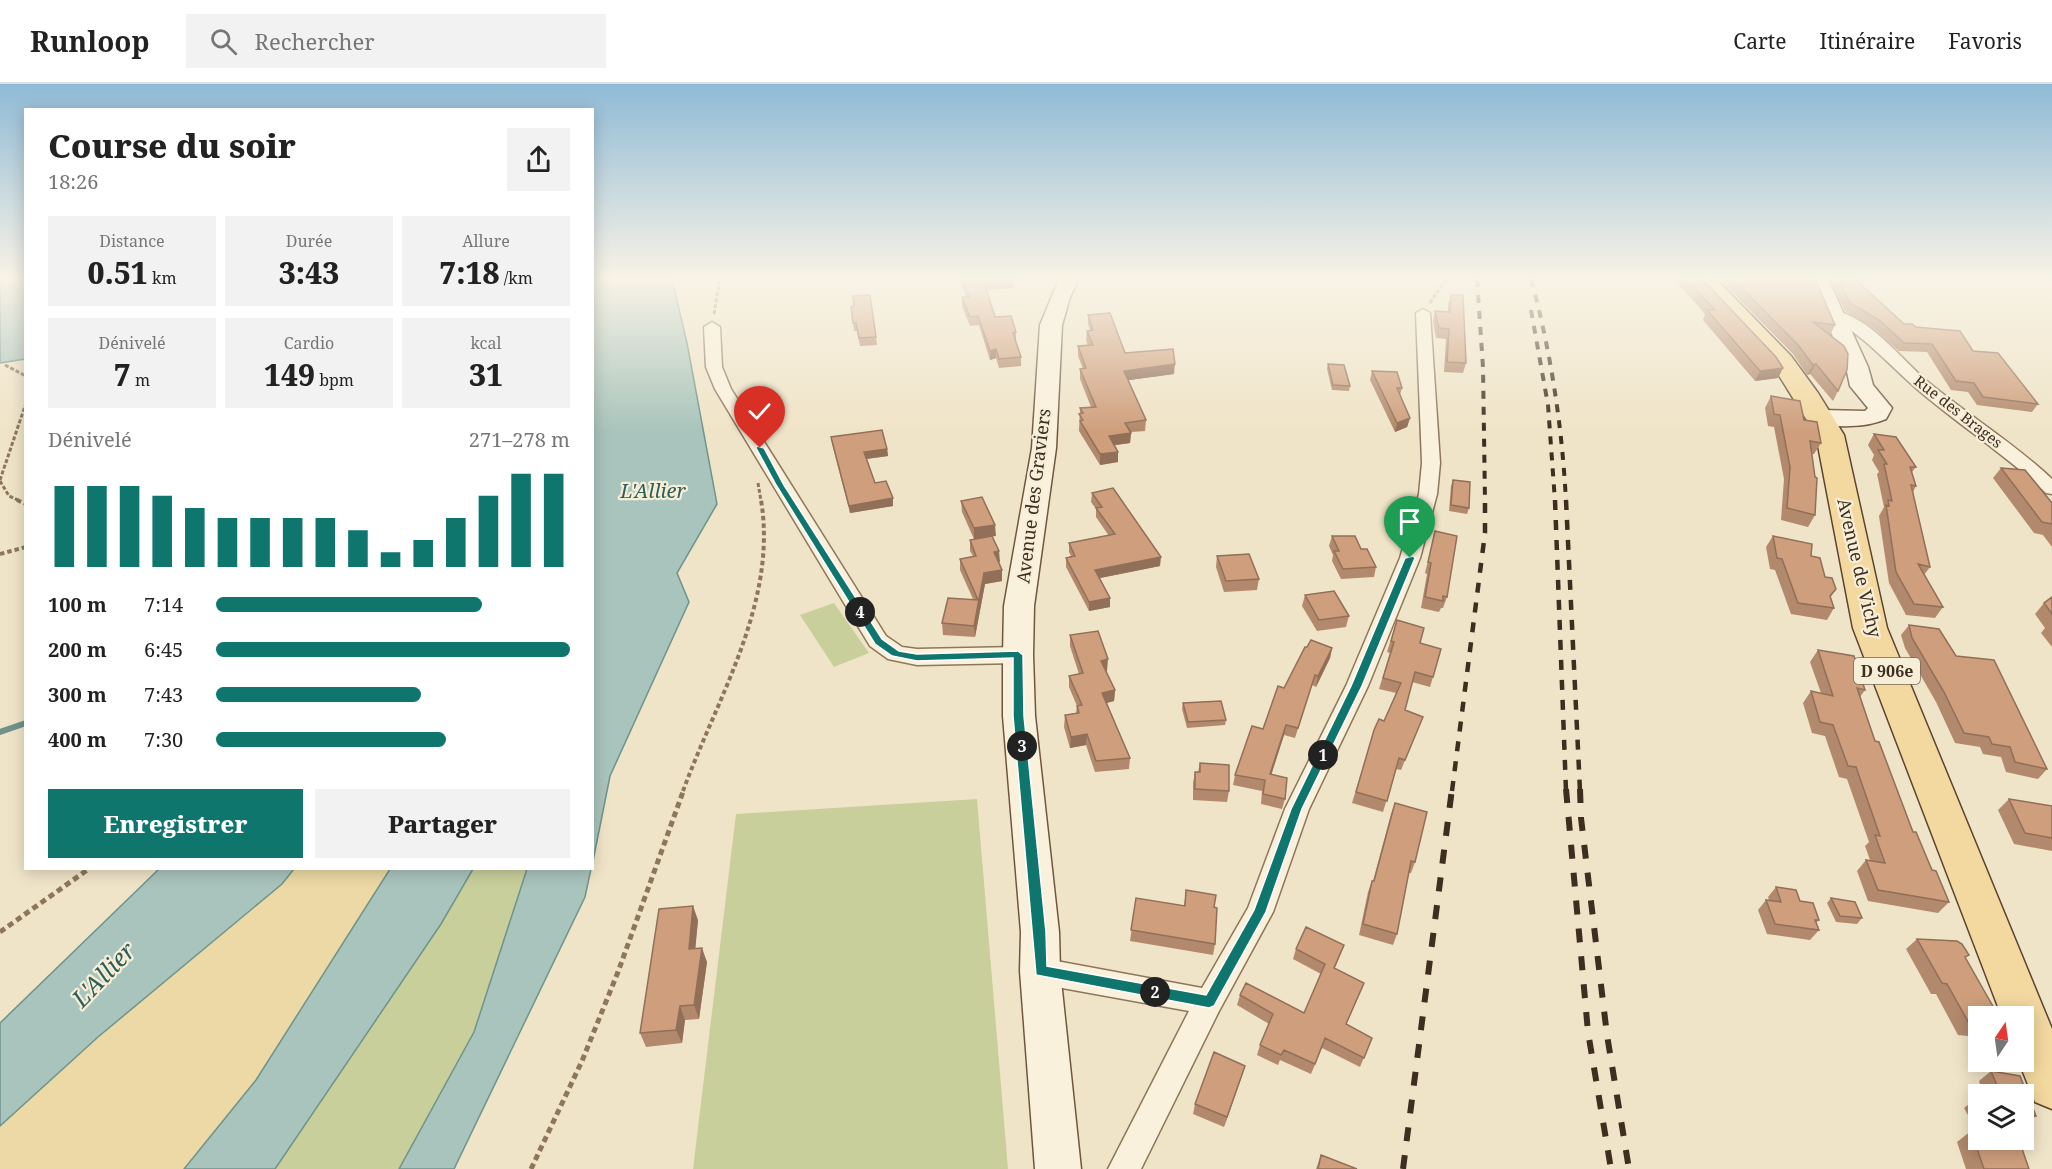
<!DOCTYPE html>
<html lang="fr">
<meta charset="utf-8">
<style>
:root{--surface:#fff;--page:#f2f2f2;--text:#222;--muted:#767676;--line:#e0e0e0;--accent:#0f766e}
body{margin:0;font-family:"Noto Serif",serif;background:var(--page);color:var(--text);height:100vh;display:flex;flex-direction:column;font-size:22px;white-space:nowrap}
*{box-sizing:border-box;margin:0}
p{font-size:20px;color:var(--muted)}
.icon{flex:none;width:33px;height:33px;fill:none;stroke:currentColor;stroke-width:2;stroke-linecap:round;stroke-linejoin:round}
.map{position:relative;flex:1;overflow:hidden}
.sheet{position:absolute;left:24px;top:24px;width:570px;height:762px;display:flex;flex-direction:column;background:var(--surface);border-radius:0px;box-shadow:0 3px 15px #0003}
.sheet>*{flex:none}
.needle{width:39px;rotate:13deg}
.controls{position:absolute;left:1968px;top:922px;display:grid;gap:12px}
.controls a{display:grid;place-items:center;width:66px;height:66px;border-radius:0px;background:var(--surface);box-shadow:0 3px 15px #0003;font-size:30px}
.pin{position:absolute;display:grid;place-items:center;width:51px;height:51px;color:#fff;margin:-62px -26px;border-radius:50% 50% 50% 0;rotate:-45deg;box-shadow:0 0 6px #0007}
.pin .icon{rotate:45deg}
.km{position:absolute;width:30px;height:30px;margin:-15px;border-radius:50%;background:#222;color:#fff;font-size:16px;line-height:30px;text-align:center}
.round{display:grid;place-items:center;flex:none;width:63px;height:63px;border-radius:0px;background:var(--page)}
.headline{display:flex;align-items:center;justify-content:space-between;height:102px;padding:0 24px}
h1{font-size:33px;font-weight:800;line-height:45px}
.metrics{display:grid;grid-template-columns:repeat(3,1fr);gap:9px;height:102px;padding:6px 24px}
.metrics div{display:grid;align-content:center;border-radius:0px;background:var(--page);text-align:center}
.metrics b{font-size:30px;font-weight:800}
.metrics small{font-size:16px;font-weight:400}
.metrics p{font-size:16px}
.chart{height:168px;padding:12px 24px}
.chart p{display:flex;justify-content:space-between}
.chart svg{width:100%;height:108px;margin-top:6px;stroke:var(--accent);stroke-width:6}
.button{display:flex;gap:12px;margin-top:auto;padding:12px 24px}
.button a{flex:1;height:69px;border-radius:0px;background:var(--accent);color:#fff;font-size:24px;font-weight:800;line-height:69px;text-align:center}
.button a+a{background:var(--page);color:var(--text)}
ul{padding:0 24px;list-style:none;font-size:20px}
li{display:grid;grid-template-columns:96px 72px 1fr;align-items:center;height:45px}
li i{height:15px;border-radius:8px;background:var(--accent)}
header{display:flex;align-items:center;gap:36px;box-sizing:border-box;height:84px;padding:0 30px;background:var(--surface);border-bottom:2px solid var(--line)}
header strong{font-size:28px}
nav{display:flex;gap:33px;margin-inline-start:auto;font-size:21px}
.search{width:420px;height:54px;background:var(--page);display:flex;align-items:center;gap:15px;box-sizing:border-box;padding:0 21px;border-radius:0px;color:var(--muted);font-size:22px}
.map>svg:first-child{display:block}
.green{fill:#c9cf9b}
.sand{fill:#ecd9a5}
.water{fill:#a9c4bc;stroke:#6f938a;stroke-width:1.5}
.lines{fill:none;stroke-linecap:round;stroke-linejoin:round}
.stream{stroke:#6f938a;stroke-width:6}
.street-casing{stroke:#8d765c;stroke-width:3}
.secondary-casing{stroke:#6f573f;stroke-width:3}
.primary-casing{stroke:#5b4430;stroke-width:3}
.path-far2{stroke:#8d765c;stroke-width:3;stroke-dasharray:4 2;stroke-linecap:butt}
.path-far1{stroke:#8d765c;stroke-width:4;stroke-dasharray:4.5 3;stroke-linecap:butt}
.path{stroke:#8d765c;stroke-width:5;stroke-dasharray:6 4;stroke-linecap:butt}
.street{fill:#faf1dc;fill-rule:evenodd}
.secondary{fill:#faf1dc;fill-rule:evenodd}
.primary{fill:#f3d9a0;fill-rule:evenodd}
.rail-far2{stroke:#3d2e20;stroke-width:4;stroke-dasharray:8 8;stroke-linecap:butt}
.rail-far1{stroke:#3d2e20;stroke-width:4.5;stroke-dasharray:10 10;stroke-linecap:butt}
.rail{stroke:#3d2e20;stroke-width:6;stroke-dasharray:14 14;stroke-linecap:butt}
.wall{fill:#b2896c}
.shaded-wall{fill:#916f58}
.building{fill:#cf9f7d;stroke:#916f58;stroke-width:1.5}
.route{fill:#0f766e;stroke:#fff;stroke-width:1.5}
.labels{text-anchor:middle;stroke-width:4.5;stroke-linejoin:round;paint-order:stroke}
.far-street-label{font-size:15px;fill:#3d2e20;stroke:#f7eed8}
.shield{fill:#f7eed8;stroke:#756857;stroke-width:1.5}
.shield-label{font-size:16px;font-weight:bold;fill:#3d2e20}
.street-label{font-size:18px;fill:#3d2e20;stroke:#f7eed8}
.water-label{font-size:20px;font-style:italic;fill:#2f5d5a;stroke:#f7eed8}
.near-water-label{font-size:24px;font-style:italic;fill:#2f5d5a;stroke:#f7eed8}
</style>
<header>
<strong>Runloop</strong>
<div class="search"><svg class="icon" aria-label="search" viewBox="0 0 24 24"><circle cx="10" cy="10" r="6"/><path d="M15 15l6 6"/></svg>Rechercher</div>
<nav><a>Carte</a><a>Itinéraire</a><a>Favoris</a></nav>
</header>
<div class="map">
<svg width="2052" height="1085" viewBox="0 0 2052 1085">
<rect width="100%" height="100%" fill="#f0e4c8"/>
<path class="green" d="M834 519 869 569 834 583 800 531Z
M977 715 1008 1085H693L736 730Z
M473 785H527L474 948 399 1085H275L441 840Z"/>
<path class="sand" d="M294 785H390L256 996 184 1085H0V1042L98 953 282 800Z"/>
<path class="water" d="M7 195H25V275L0 279V197Z
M593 195H672L687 259 717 420 677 489 689 518 610 692 593 777Z
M159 785H294L282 800 98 953 0 1042V939Z
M390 785H473L441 840 275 1085H184L256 996Z
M527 785H591L585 813 454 1085H399L474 948Z"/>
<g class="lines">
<path class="stream" d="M0 648 26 639"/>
<g class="street-casing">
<path id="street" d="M1423 225 1430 229 1440 379 1437 410 1420 474 1368 602 1309 725 1273 828 1219 927 1141 1085H1108L1189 927 1040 900 1030 896 1026 887 1030 878 1040 874 1202 904 1248 824 1285 725 1346 602 1400 474 1419 410 1422 379 1416 229Z
M1834 226C1872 235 1900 274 1928 298 1969 332 2014 359 2052 395V410L2046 409C2006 371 1959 341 1917 305 1888 280 1864 251 1829 233L1827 230 1829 227Z
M712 238 720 243 722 283 731 305 886 552 902 563 917 565 1018 563 1026 566 1029 571 1026 576 1018 579 917 581 888 575 870 562 715 305 706 283 704 243Z"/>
</g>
<g class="secondary-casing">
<path id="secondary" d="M1059 195H1079L1070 213 1062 241 1056 364 1034 522 1033 571 1035 632 1059 848 1060 887 1081 1085H1035L1020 887 1021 848 1003 632V571L1004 522 1032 364 1040 241Z
M1808 195H1828L1868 283 1873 301 1892 324 1886 335C1865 344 1835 344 1812 338L1809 333 1812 328 1821 326 1865 327 1868 324 1850 302 1846 283Z"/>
</g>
<g class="primary-casing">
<path id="primary" d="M1692 195H1716L1791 272 1818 309 1844 351 1887 544 2052 945V1025L2035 1018 2019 978H2024V933H2002L1853 544 1816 351 1773 282Z"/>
</g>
<path class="path-far2" d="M1430 219 1446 195
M714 230 720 195
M5 281 26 292
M0 396 26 319
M0 397 9 412 20 417
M758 399 761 417"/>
<path class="path-far1" d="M17 416 26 420
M0 470 26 463
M683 707C717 614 778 518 761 416"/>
<path class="path" d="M0 848 90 784
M531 1085 582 977 618 888 684 705"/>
<use href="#street" class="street"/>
<use href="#secondary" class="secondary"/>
<use href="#primary" class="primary"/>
<path class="rail-far2" d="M1477 195 1483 283 1485 417
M1531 195C1551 268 1562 342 1566 417
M1531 226 1548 321 1555 417"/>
<path class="rail-far1" d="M1555 416 1566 707
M1566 416 1580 707
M1452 707 1485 449V416"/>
<path class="rail" d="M1566 705 1588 948 1611 1085
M1580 705 1581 734 1607 951 1629 1085
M1403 1085 1452 705"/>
</g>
<path class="wall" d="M959 195H1013V204L986 206 995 233 1016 248V257L1021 273V282L999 284 996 274 990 276 979 241 970 242 962 222V213H966Z
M1674 195H1702L1783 284 1778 294 1755 297 1703 236 1705 230Z
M1719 195H1815L1835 241 1830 251 1838 307 1833 317 1810 290 1807 291 1793 270Z
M1829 195H1855L1904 240 1916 243 1973 267 2038 320 2032 328 1977 321 1968 308 1951 306 1927 268 1899 267 1874 245 1845 227Z
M1451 211 1466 279 1463 289 1444 288 1446 255 1436 254 1433 237 1435 227 1448 228V220Z
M851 223 876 253 877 261 860 262 857 247H854Z
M1088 231 1125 269 1174 290 1128 296 1146 336 1145 347 1131 348 1130 359 1115 361 1118 368V378L1100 381 1079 347 1080 324 1091 323 1080 295V285H1083L1078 272V262H1088L1086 256 1087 247 1090 246 1088 240Z
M1328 280 1350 302 1349 307 1332 306 1327 285Z
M1372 287 1402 304 1400 311 1410 334 1407 343 1395 348 1370 296Z
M1771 312 1804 336 1821 359 1814 370H1812L1815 393V431L1808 443 1781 436 1784 395 1774 343 1768 342 1765 324Z
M1874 350 1916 383 1912 388 1916 402 1913 408 1930 483 1924 491 1943 523 1935 534 1906 531 1889 499 1879 432 1884 423 1877 390 1879 388 1872 376 1874 371 1868 361Z
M831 353 887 365 888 372 867 375 875 399 893 422 850 429 832 360Z
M2001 384 2052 419V463L2043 451 2034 449 1993 394Z
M1453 396 1469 424 1467 430 1449 427 1451 402Z
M1092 409 1160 482 1100 494 1110 514V523L1089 527 1066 483V474L1071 472 1069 468V459L1109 452 1096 433V425L1091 418Z
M961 417 996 452H992L1000 478H998L1002 497 985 500 975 553 943 551 942 539 973 515 960 486V475L973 472 970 467V456L974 455 962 428Z
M1435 447 1447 513 1443 524H1441L1439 528 1421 524 1427 490 1425 489Z
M1332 452 1361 465 1376 483 1374 493 1341 495 1332 477 1333 471 1329 462Z
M1773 452 1811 472 1825 493 1836 505 1830 514 1834 524 1827 536 1791 530 1775 486 1770 485 1766 463Z
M1217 472 1259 495 1257 506 1224 508 1216 483Z
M1305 511 1349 532 1346 543 1317 547 1302 522Z
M2052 513V563L2041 549 2045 544 2035 530 2044 519Z
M1397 536 1420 559 1433 593 1430 603 1412 598 1405 626 1423 633 1401 686 1396 685 1383 728 1352 719 1374 646 1384 637 1396 609 1379 605 1390 569 1387 568Z
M1909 541 1956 572 2047 685 2038 695 2006 688 2001 673 1983 670 1980 663 1955 659 1936 618 1905 564 1901 551Z
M1070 551 1107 587H1105L1115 606 1114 617 1107 619 1130 674 1129 685 1095 688 1086 661 1070 664 1064 643 1065 631 1076 629 1077 622 1069 603V592L1079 590 1070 562Z
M1307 563 1332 564 1330 574 1316 603 1312 601 1295 654 1284 651 1271 691 1285 715 1282 725 1261 720 1262 707 1233 701 1235 691 1263 645Z
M1818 566 1865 606 1860 613 1875 657 1913 748 1949 818 1938 829 1868 817 1857 787 1866 776H1870L1865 762 1869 758 1847 695 1839 693 1825 652 1812 649 1803 619 1811 607 1821 609 1810 578Z
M1183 619 1226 636 1225 641 1187 644 1182 625Z
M1200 679 1229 707 1227 718 1193 716V699L1195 688H1198Z
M2009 715 2052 722V767L2014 760 1998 726Z
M1395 719 1415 778 1411 789H1409L1397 850 1393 861 1359 851 1368 808 1372 797H1373L1391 730Z
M1776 803 1800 817 1819 836 1816 839 1819 846 1810 856 1767 850 1758 826 1766 816H1769L1768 813Z
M1186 806 1214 823 1215 860 1213 871 1130 857 1136 814 1184 822Z
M1831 814 1862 834 1857 840 1836 838 1827 819Z
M698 836 695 865 707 878 699 935 685 936 682 959 646 963 640 949Z
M1917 855 1965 875 1978 933V953L1958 951 1936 910H1931L1906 865Z
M1344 861 1335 884 1360 909 1346 941 1372 954 1360 983 1322 964 1311 990 1280 976 1278 981 1257 971 1260 961 1269 940 1237 921 1240 911 1304 929 1321 890 1293 875 1296 865Z
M1245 982 1224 1043 1193 1030 1195 1020Z
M1991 987 2020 992 2036 1032 2024 1042V1011H1984L1979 997Z
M1978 1013V1056L2029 1085H1966L1957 1058 1971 1047 1978 1049 1964 1024Z
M1321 1071 1357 1085H1316Z"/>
<path class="shaded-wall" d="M996 265V274L990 276V267Z
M1175 280 1174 290 1123 297 1124 287Z
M1816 280 1810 290 1807 291 1813 281Z
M1783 284 1778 294 1755 297 1760 287Z
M1410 334 1407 343 1395 348 1397 339Z
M1131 349 1130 359 1109 362V352Z
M887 365 888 372 865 375 864 368Z
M1118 368V378L1100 381V370Z
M893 414V422L850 429 849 422Z
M995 441 996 452 974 455V444Z
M999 467 1000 478 994 479V468Z
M1161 473 1160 482 1095 495V486Z
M1002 486V497L985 500 975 553 974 542 984 489Z
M1110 514V523L1089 527V518Z
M1332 564 1330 574 1316 603 1318 592Z
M1108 575 1107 587 1100 588 1101 577Z
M1115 606 1114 617 1102 620V609Z
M1286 641 1284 651 1268 701 1270 690Z
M1087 650 1086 661 1070 664 1071 653Z
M693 822 698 836 694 879 689 865Z
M702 864 707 878 699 935 694 921Z
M680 922 685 936 682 959 676 946Z
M1245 982 1242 992 1224 1043 1227 1033Z"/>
<path class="building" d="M962 195H1013V196L984 198 995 233 1011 232 1016 248 1013 249 1021 273 999 275 996 265 990 267 978 232 970 233 962 213H969Z
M1686 195H1702L1776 273 1783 284 1760 287 1707 226H1715Z
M1733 195H1815L1835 241 1813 238 1844 262 1848 270 1847 286 1838 307 1816 280 1813 281 1798 261Z
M1838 195H1855L1904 240H1912L1916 243 1960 247 1973 267 1998 269 2038 320 1983 313 1974 299 1956 297 1932 260 1904 259 1879 236 1850 219Z
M870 211 876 253 859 254 856 239H853L851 223 854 222 853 212Z
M1451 211H1463L1466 279 1447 278 1449 245 1439 244 1435 227 1450 228Z
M1110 229 1125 269 1173 265 1175 280 1124 287 1146 336 1125 339 1131 349 1109 352 1118 368 1100 370 1080 337 1083 336 1079 330 1083 329 1080 324 1096 323 1080 285 1086 284 1078 262 1093 261 1087 247 1093 246 1088 231Z
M1328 280 1344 281 1350 302 1333 301Z
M1372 287 1397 288 1402 304H1397L1410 334 1397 339Z
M1771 312 1800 317 1804 336 1817 338 1821 359 1810 357 1815 393 1817 394 1815 431 1787 424 1790 383 1780 331 1774 330Z
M882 346 887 365 864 368 875 399 886 397 893 414 849 422 831 353Z
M1874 350 1896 353 1916 383H1910L1916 402 1911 401 1930 483 1918 480 1943 523 1914 520 1896 488 1886 421 1889 422 1888 416 1892 417 1884 380H1887L1878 366H1884Z
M2001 384 2025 386 2052 419V440L2042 438Z
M1453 396 1470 398 1469 424 1451 421Z
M1113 404 1161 473 1095 486 1110 514 1089 518 1066 474 1075 472 1069 459 1115 450 1096 424 1102 423 1092 409Z
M982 413 995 441 974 444 961 417Z
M1435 447 1457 452 1447 513 1443 512V517L1425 513 1431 479 1428 478Z
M992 452 999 467 994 468 1002 486 984 489 974 542 942 539 948 514 978 516 960 475 976 472 970 456Z
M1332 452H1355L1361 465H1367L1376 483 1343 485 1334 467H1339Z
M1773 452 1812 460 1811 472 1820 474 1825 493 1832 494 1836 505 1830 512 1834 524 1798 519 1782 475 1777 474Z
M1249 470 1259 495 1226 497 1217 472Z
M1334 507 1349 532 1319 536 1305 511Z
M2052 513V530L2044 519Z
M1397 536 1424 544 1420 559 1441 565 1433 593 1415 588 1405 626 1423 633 1405 676 1399 674 1387 717 1356 708 1374 646 1379 635 1384 637 1401 599 1383 594 1394 558 1391 557Z
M1909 541 1939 545 1956 572 1994 576 2047 685 2015 678 2010 663 1992 660 1989 653 1964 649 1944 608 1912 554Z
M1098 547 1108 575 1101 577 1115 606 1102 609 1130 674 1096 677 1087 650 1071 653 1065 631 1079 629 1077 622 1082 621 1069 592 1083 589 1070 551Z
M1311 556 1332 564 1318 592 1315 591 1298 644 1286 641 1270 690 1287 694 1285 715 1263 710 1265 696 1235 691 1252 642 1263 645 1278 602 1284 604 1305 563H1307Z
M1818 566 1854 572 1865 606 1857 604 1875 657 1879 658 1913 748H1916L1932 786 1936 787 1949 818 1878 806 1866 776 1885 779 1875 751 1880 752 1856 683 1848 682 1833 641 1820 638 1811 607 1833 612Z
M1221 617 1226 636 1188 638 1183 619Z
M1200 679 1229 681V707L1195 705V688H1200Z
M2009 715 2052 722V754L2025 749Z
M1395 719 1427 728 1415 778 1411 777 1397 850 1363 840 1372 797H1374Z
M1776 803 1796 806 1800 817 1813 819 1819 836H1815L1819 846 1775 840 1766 816 1781 818Z
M1186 806 1216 811 1214 823 1217 824 1215 860 1131 846 1136 814 1185 822Z
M1831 814 1855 818 1862 834 1840 832Z
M693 822 689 865 702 864 694 921 680 922 676 946 640 949 659 825Z
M1306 843 1344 861 1334 884 1364 899 1346 940 1372 954 1364 974 1325 954 1315 980 1284 966 1281 971 1260 961 1273 930 1240 911 1246 899 1304 929 1325 880 1296 865Z
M1917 855 1957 857 1962 860 1969 871 1965 873 1999 933H1978V942L1970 941 1947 900 1942 899Z
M1214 968 1245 982 1227 1033 1195 1020Z
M1991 987 2020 992 2036 1032 2024 1030V1011H2001Z
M1971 1047 1978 1049V1056H2019L2029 1085H1984Z
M1321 1071 1357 1085H1318Z"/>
<linearGradient id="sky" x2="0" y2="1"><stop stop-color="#8fbad6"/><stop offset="0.56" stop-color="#f8f3e6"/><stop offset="1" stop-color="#f8f3e6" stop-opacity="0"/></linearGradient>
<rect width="2052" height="347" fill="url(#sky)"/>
<path class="route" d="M757 362 764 364 784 401 882 555 899 567 917 570 1018 567 1023 571 1024 632 1046 848 1047 882 1206 911 1254 826 1291 725 1351 602 1405 474 1413 472 1415 474 1362 602 1302 725 1266 828 1214 922 1209 924 1036 891 1013 632V574L917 577 892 572 875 560 776 401 756 364Z"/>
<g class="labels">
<g class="far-street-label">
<text transform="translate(1958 328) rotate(38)" y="5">Rue des Brages</text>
</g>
<rect class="shield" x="1854" y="574" width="66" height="26" rx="4.5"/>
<g class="shield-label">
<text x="1887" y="593">D 906e</text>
</g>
<g class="street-label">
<text transform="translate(1034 412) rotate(-83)" y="6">Avenue des Graviers</text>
<text transform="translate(1859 484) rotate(77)" y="6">Avenue de Vichy</text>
</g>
<g class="water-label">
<text x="653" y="414">L'Allier</text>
</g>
<g class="near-water-label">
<text transform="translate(104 891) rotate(-46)" y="8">L'Allier</text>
</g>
</g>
</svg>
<div class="controls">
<a><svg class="needle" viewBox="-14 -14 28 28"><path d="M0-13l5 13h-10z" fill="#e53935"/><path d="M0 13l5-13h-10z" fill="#767676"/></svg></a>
<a><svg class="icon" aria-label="layers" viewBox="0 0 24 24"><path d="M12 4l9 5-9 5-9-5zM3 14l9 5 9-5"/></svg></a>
</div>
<div class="pin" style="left:1410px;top:474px;background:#1e9e55"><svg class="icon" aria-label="arrive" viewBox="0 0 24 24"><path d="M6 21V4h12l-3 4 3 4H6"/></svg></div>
<div class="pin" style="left:760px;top:364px;background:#d93025"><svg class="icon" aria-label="check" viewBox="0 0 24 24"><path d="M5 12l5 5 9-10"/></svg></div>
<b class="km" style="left:1323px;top:671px">1</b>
<b class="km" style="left:1155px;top:908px">2</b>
<b class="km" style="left:1022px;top:662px">3</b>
<b class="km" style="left:860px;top:528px">4</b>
<section class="sheet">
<div class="headline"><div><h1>Course du soir</h1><p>18:26</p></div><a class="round"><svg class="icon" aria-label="share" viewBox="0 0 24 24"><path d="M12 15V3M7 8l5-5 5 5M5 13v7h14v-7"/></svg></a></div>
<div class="metrics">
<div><p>Distance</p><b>0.51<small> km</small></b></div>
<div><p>Durée</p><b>3:43</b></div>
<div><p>Allure</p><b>7:18<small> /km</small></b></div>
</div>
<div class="metrics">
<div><p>Dénivelé</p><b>7<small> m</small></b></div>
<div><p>Cardio</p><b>149<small> bpm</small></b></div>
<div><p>kcal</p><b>31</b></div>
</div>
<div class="chart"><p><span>Dénivelé</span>271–278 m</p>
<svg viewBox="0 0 160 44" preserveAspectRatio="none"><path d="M5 44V11M15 44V11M25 44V11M35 44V15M45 44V20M55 44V24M65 44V24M75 44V24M85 44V24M95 44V29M105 44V38M115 44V33M125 44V24M135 44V15M145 44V6M155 44V6"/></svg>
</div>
<ul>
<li><b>100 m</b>7:14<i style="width:75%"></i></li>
<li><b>200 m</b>6:45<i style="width:100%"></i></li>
<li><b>300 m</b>7:43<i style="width:58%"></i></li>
<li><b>400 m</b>7:30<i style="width:65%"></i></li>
</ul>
<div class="button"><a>Enregistrer</a><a>Partager</a></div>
</section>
</div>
